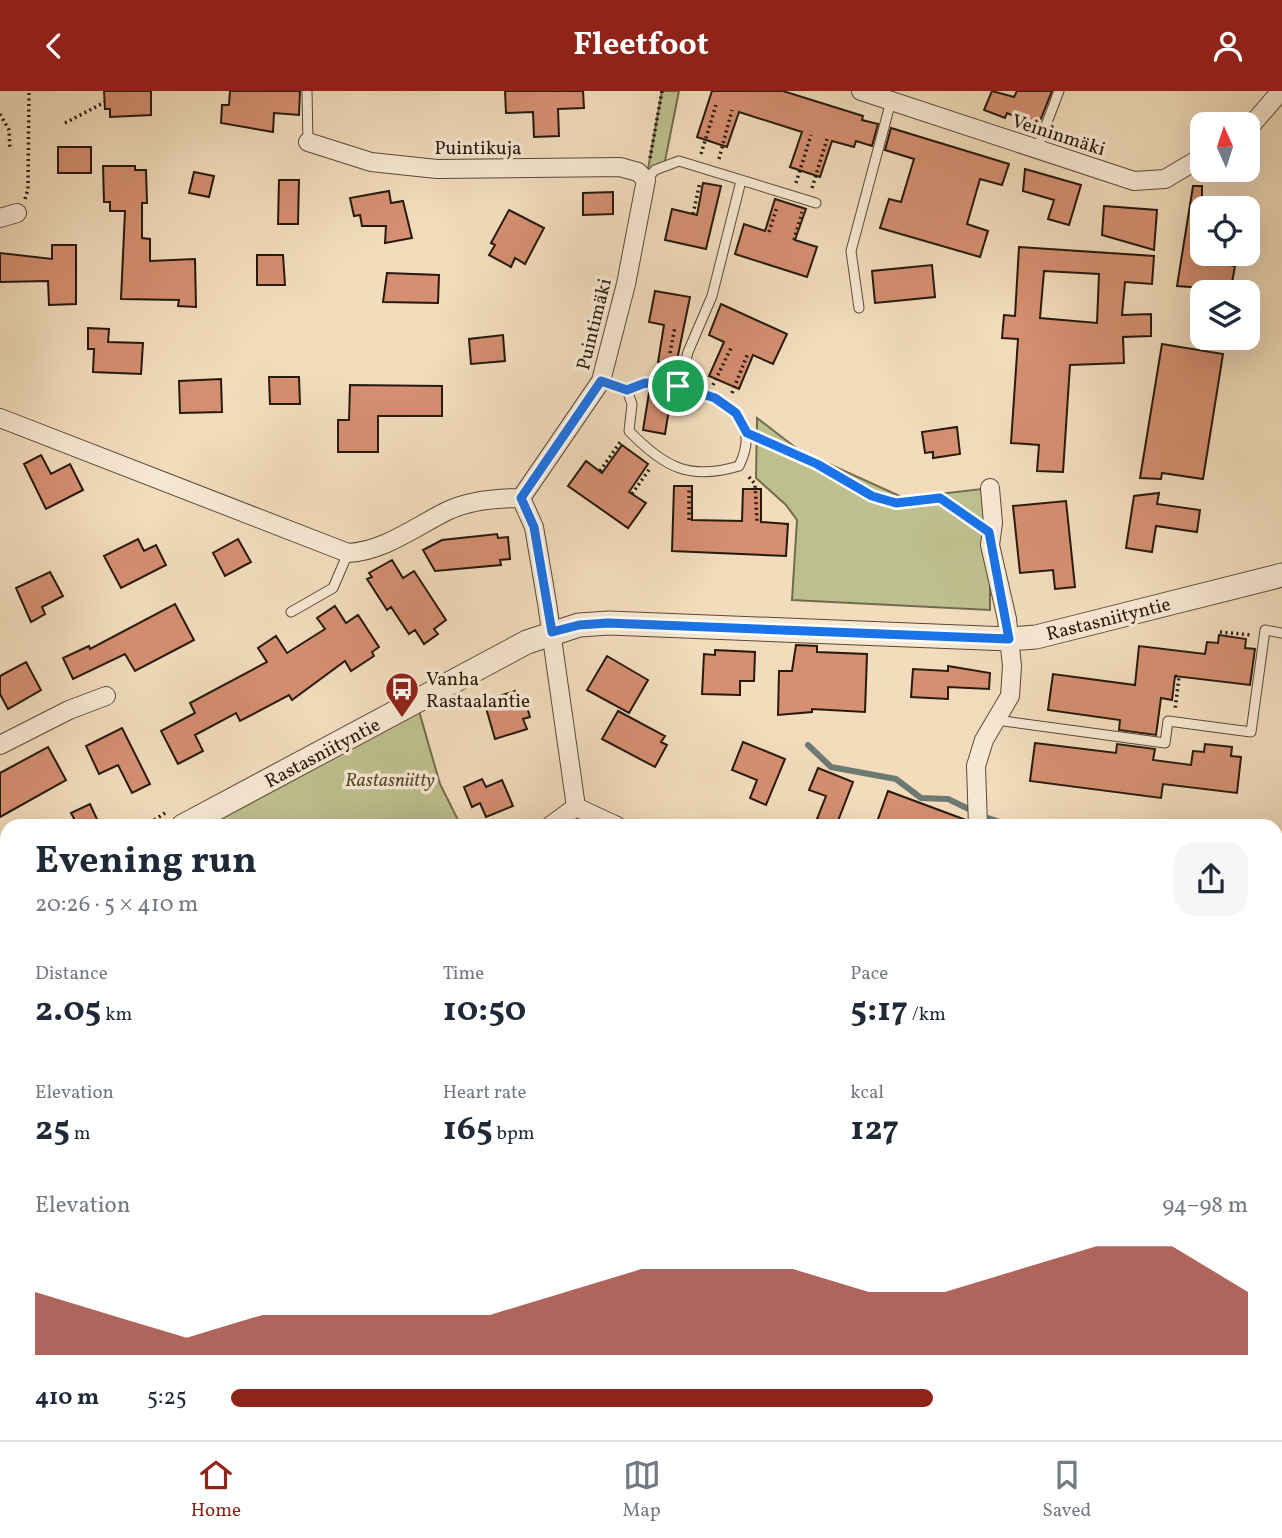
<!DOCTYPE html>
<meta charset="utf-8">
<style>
:root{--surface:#fff;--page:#f6f6f7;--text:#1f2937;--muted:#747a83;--line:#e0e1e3;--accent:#8f2418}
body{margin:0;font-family:Vollkorn,serif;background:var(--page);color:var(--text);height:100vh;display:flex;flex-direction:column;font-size:26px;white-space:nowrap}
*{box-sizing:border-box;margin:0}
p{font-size:23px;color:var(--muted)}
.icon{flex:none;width:38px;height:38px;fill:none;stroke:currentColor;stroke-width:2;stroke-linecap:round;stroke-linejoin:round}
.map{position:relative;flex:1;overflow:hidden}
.sheet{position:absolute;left:0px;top:728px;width:1283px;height:621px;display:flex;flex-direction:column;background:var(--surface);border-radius:21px 21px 0 0;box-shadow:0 7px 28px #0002}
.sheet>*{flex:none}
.needle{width:46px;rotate:357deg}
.tools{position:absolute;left:1190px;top:21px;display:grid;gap:14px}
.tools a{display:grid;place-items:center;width:70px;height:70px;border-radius:14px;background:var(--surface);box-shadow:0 7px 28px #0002;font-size:35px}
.pin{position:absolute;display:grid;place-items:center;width:60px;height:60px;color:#fff;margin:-30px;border:4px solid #fff;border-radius:50%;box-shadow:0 2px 7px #0007}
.round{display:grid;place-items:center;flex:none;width:74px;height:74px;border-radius:21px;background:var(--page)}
.overview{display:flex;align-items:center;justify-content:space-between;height:119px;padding:0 35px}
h1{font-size:38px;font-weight:700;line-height:52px}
.figures{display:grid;grid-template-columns:repeat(3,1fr);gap:10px;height:119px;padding:7px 35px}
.figures div{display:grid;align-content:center}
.figures b{font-size:35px;font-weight:700}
.figures small{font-size:19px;font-weight:400}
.figures p{font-size:19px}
.chart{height:196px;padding:14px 35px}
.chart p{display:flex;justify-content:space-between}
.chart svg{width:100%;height:126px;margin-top:7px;fill:var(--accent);opacity:.7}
ul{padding:0 35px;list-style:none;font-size:23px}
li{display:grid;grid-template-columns:112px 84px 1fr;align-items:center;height:52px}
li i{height:18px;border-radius:9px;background:var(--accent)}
header{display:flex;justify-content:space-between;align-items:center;height:91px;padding:0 35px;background:var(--accent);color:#fff;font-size:32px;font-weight:700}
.dock{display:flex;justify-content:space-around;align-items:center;height:98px;border-top:2px solid var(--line);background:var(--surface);font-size:19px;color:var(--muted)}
.dock a{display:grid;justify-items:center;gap:4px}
.dock .active{color:var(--accent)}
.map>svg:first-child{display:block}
.green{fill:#bebf8e;stroke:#726c4e;stroke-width:2}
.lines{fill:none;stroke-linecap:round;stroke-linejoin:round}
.stream{stroke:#6d7a72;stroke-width:6}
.building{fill:#d58f71;stroke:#271a0d;stroke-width:2;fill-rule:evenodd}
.service-casing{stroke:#5a4a39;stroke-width:11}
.minor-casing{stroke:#5a4a39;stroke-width:20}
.tertiary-casing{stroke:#5a4a39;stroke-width:25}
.path{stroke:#271a0d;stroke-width:3.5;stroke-dasharray:2 3.5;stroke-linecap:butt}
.service{stroke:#f7e8d3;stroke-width:9}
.minor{stroke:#f7e8d3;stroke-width:18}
.tertiary{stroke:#f7e8d3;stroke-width:23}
.route-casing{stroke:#fff;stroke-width:14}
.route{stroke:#1a73e8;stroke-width:9}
.labels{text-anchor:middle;stroke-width:7;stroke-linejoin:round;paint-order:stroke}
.street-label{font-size:19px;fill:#271a0d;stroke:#f7e8d3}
.poi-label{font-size:19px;fill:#271a0d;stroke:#f7e8d3;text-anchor:start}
.park-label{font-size:19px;font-style:italic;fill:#544c34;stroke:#f7e8d3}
</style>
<header><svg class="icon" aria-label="back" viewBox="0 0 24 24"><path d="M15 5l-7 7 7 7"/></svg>Fleetfoot<svg class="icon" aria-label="person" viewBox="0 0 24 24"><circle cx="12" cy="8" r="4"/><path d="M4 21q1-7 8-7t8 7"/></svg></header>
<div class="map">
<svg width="1282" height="1349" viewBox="0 0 1282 1349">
<rect width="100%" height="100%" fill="#f2dcbc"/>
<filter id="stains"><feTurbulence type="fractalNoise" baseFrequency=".00286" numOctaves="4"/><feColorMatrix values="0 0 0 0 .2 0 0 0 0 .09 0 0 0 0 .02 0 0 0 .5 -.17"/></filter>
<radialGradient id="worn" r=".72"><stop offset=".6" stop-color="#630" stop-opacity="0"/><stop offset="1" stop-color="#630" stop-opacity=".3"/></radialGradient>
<path class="green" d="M662 0H679L664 75 646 89Z
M757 327 800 360 904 407 990 397V519L792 509 797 429 786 414 756 387Z
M419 620 440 693 461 735H205Z
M7 906V1017L0 1010V913Z
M284 1342H811L819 1349H280Z"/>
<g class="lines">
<path class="stream" d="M808 654 831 676 896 688 921 707 948 708 971 719
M988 727 1012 735
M1276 769 1282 772"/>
</g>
<path class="building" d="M104 0H151V24L110 26V18H105Z
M230 0H300L299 24 274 22 273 41 221 32 222 14H229Z
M505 0H583L584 17 558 18 559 45 534 46 533 21 506 22Z
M712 0H783L863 25 862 29 878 33 872 55 856 50 854 56 832 50 820 86 790 76 802 41 739 21 727 56 697 46Z
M992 0 1014 6 1017 0H1052L1038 35 1007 22 1005 27 984 19Z
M891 37 1009 73 1002 94 980 88 967 133 988 140 980 166 880 137 889 108 901 111 914 68 885 59Z
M58 56H91V82H58Z
M103 75H135V79H146L147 112H142V147L150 148V170L195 168 196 216 178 215 179 209 121 208 125 120H110V111H104Z
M1025 78 1081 94 1069 134 1048 128 1054 109 1023 100Z
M194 81 214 85 209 106 189 102Z
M279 89H299L298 133H278Z
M703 92 721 95 706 158 665 149 672 118 697 124Z
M1193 95H1202V163H1208L1207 170 1235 175 1231 197 1204 192 1203 197 1177 195Z
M389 100 391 112 403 110 412 147 385 152 386 135H362L360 124 354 125 350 107Z
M613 101V123L583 124V102Z
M775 108 806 118 795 149 817 156 807 186 735 163 744 133 765 140Z
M1104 115 1157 119 1154 159 1102 144Z
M509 119 544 137 525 173 515 167 511 176 489 164 495 154 491 152Z
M52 154H76V213L49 214 48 190 0 191V162L52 168Z
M1019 156 1154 165 1152 193 1125 191 1122 224 1151 223V245L1123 246 1124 272 1070 274 1063 381 1037 380 1039 354 1011 352 1018 248 1002 247 1004 224 1015 225ZM1044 180 1099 183 1097 232 1040 227Z
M257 164H283L285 194H257Z
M932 174 935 206 875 212 872 180Z
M387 182 439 184 438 212 383 211Z
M655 200 690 206 676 274 658 271 664 234 649 231Z
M721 213 787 243 773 273 753 264 739 298 709 285 724 251 709 244Z
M88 237 109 238 108 251 143 252 141 283 93 281 94 258H88Z
M503 244 505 270 471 273 469 248Z
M1162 253 1223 263 1203 388 1162 382 1161 388 1140 387Z
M269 286H299L300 313H270Z
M221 288 222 321 180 322 179 290Z
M350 294 442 295V325H378V361H338V329H349Z
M649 302 671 306 665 343 643 339Z
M957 336 960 363 933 367V361L925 362 922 341Z
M622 354 648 373 629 401 646 412 628 437 568 395 586 370 602 382Z
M41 364 51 383 70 373 83 399 46 418 24 373Z
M674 395H692V429L742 430 743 398H761V431L788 433 786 465 672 460Z
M1159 402 1157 413 1200 419 1197 441 1156 435 1152 461 1126 457 1134 405Z
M1066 410 1075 496 1055 498 1053 479 1020 482 1013 415Z
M497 443 498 447 508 446 510 468 500 469 501 474 435 480 423 459 442 449Z
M138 448 144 460 156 454 166 474 121 497 104 465Z
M238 448 251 471 225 485 213 462Z
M392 469 403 487 414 480 446 529 434 538 438 543 424 553 415 539 409 543 391 516 387 519 367 488 372 486 369 482Z
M50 481 63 505 42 516 45 523 31 531 16 497Z
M175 513 194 549 135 580 125 563 73 588 63 567 89 555 90 558Z
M335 515 346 532 358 524 379 556 372 561 374 565 351 580 345 570 292 609 289 604 240 630 236 622 195 644 203 660 178 673 161 640 195 622 190 612 267 571 258 557 276 545 287 562 325 538 317 527Z
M1219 544 1246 548 1245 557 1255 558 1250 594 1175 585 1172 609 1161 607 1156 644 1119 639 1120 629 1048 619 1053 583 1135 594 1139 555 1205 563 1207 551 1218 552Z
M796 554 817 555V561L867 563 865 621 812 618V621L778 624 779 580H792Z
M715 559 755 561 754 590H740V604L702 603 704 563 715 564Z
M607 565 648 589 629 622 587 599Z
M26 571 41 599 8 618 0 603V585Z
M948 575 990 582 989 598 948 596V608L911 606 913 578 948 580Z
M515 600 517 608 524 606 530 626 523 628 527 638 495 648 484 610Z
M618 620 665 645 661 651 667 654 655 676 602 648Z
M122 637 150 693 132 702 118 674 99 683 86 655Z
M743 651 785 668 766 714 750 707 757 689 732 679Z
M1035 652 1116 662 1117 653 1155 658 1153 669 1191 674 1193 660 1204 661 1205 653 1232 656 1231 665 1241 666 1237 702 1163 693 1161 707 1030 690Z
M48 656 66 689 0 726V682Z
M818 677 853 691 836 735 817 728 826 705 809 699Z
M482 688 486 696 502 689 513 715 486 726 480 712 472 716 464 696Z
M888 700 966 729 967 735H886L877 731Z
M90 713 100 735H78L71 722Z"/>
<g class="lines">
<g class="service-casing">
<path id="service" d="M307 0 308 51
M1037 58 1059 0
M646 89 655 79 679 70 816 112
M859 217 851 160 891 10
M601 290 627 299 632 313 629 340C664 376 689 390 739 375 764 324 720 308 679 295
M627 299 645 292 679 295 688 261 712 205 741 90
M291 521 333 497 348 462
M996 629 1165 652 1168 630 1251 641 1265 539 1282 542"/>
</g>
<g class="minor-casing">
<path id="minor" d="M861 0 1134 90 1165 88 1202 66
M1248 38 1281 0
M308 51 371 71 437 78 620 76 638 81 646 89 626 193 601 290 521 407
M0 127 17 122
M0 327 348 462C384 460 415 436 447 420 470 409 496 407 521 407L534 436 547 512 576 716 617 735
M0 654 69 619 106 605
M550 735 576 716
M978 735 976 675 984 649 1010 605 1012 575 1007 528 990 454 993 432 990 397
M0 1267 7 1257
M1276 1270 1282 1280
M840 1342 849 1349"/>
</g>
<g class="tertiary-casing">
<path id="tertiary" d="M183 735 527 551 579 534 609 532 1009 548 1036 546 1282 484
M0 890 7 884"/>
</g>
<path class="path" d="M0 23 9 39 10 59
M65 32 105 11
M701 63 716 14
M650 67 662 0
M719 68 732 19
M796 92 811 44
M812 97 827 48
M25 108 28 98 29 0
M693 123 700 91
M769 141 777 116
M794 149 802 121
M670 262 675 236
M713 294 732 255
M732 302 748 262
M759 347 817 373 872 405 896 412 940 407 974 430
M600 380 621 350
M749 386 755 393 757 430
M632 403 651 376
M689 429V392
M1220 541 1251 544
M1175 585 1179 586 1175 619
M145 735 165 722
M0 862 7 857
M0 1024 7 1032
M527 1342 532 1349
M503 1349 508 1342
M691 1349 698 1342"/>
<use href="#service" class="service"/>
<use href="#minor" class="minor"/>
<use href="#tertiary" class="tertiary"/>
</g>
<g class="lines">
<g class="route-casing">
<path id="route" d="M601 290 627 299 645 292 678 295 715 307 736 322 747 342 817 373 872 405 896 412 940 407 989 441 1009 548 608 532 579 534 552 541 534 436 521 407Z"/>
</g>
<use href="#route" class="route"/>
</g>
<defs>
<g id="bus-pin" transform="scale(1.75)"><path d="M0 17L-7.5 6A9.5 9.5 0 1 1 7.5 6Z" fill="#8f2418" stroke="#f7e8d3"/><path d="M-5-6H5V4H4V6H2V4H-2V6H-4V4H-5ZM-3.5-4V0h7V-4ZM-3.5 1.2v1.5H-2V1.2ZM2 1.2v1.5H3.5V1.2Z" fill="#fff"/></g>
</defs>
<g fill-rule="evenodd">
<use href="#bus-pin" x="402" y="598"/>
</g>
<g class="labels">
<g class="street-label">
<text transform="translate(1059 43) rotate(18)" y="7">Veininmäki</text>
<text x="478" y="63">Puintikuja</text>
<text transform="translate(593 233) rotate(-76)" y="7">Puintimäki</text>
<text transform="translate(1108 527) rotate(-14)" y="7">Rastasniityntie</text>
<text transform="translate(322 661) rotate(-28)" y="7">Rastasniityntie</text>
</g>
<g class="poi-label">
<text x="426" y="594">Vanha<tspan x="426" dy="22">Rastaalantie</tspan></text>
</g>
<g class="park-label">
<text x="390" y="695">Rastasniitty</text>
</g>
</g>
<rect width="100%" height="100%" filter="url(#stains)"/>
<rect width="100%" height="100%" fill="url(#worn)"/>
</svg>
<div class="tools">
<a><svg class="needle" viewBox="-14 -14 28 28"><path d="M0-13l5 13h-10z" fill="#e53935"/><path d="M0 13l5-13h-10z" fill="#747a83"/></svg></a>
<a><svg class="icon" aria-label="locate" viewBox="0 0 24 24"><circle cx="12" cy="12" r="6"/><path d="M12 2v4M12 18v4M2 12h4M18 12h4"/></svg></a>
<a><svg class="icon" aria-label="layers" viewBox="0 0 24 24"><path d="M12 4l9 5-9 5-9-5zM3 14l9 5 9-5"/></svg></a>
</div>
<div class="pin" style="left:678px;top:295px;background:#1e9e55"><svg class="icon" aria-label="arrive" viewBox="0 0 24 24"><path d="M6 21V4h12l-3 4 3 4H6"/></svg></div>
<section class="sheet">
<div class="overview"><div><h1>Evening run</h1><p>20:26 · 5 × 410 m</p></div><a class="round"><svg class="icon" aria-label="share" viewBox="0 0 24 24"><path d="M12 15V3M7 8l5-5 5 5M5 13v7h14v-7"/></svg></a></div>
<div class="figures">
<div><p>Distance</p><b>2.05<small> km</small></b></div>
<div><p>Time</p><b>10:50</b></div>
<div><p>Pace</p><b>5:17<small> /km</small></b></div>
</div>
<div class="figures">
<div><p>Elevation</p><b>25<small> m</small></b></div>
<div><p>Heart rate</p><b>165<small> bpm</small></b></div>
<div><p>kcal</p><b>127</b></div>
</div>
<div class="chart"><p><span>Elevation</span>94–98 m</p>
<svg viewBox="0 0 160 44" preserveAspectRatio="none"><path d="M0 44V22L10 30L20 38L30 30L40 30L50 30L60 30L70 22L80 14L90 14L100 14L110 22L120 22L130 14L140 6L150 6L160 22V44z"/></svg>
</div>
<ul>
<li><b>410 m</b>5:25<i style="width:69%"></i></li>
</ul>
</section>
</div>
<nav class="dock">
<a class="active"><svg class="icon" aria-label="home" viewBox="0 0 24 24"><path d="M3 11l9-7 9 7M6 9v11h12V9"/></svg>Home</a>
<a><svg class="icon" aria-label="map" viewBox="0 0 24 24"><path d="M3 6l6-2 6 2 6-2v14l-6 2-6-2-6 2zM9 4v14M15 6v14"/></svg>Map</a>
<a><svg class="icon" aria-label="saved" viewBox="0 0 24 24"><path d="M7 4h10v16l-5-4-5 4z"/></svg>Saved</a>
</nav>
